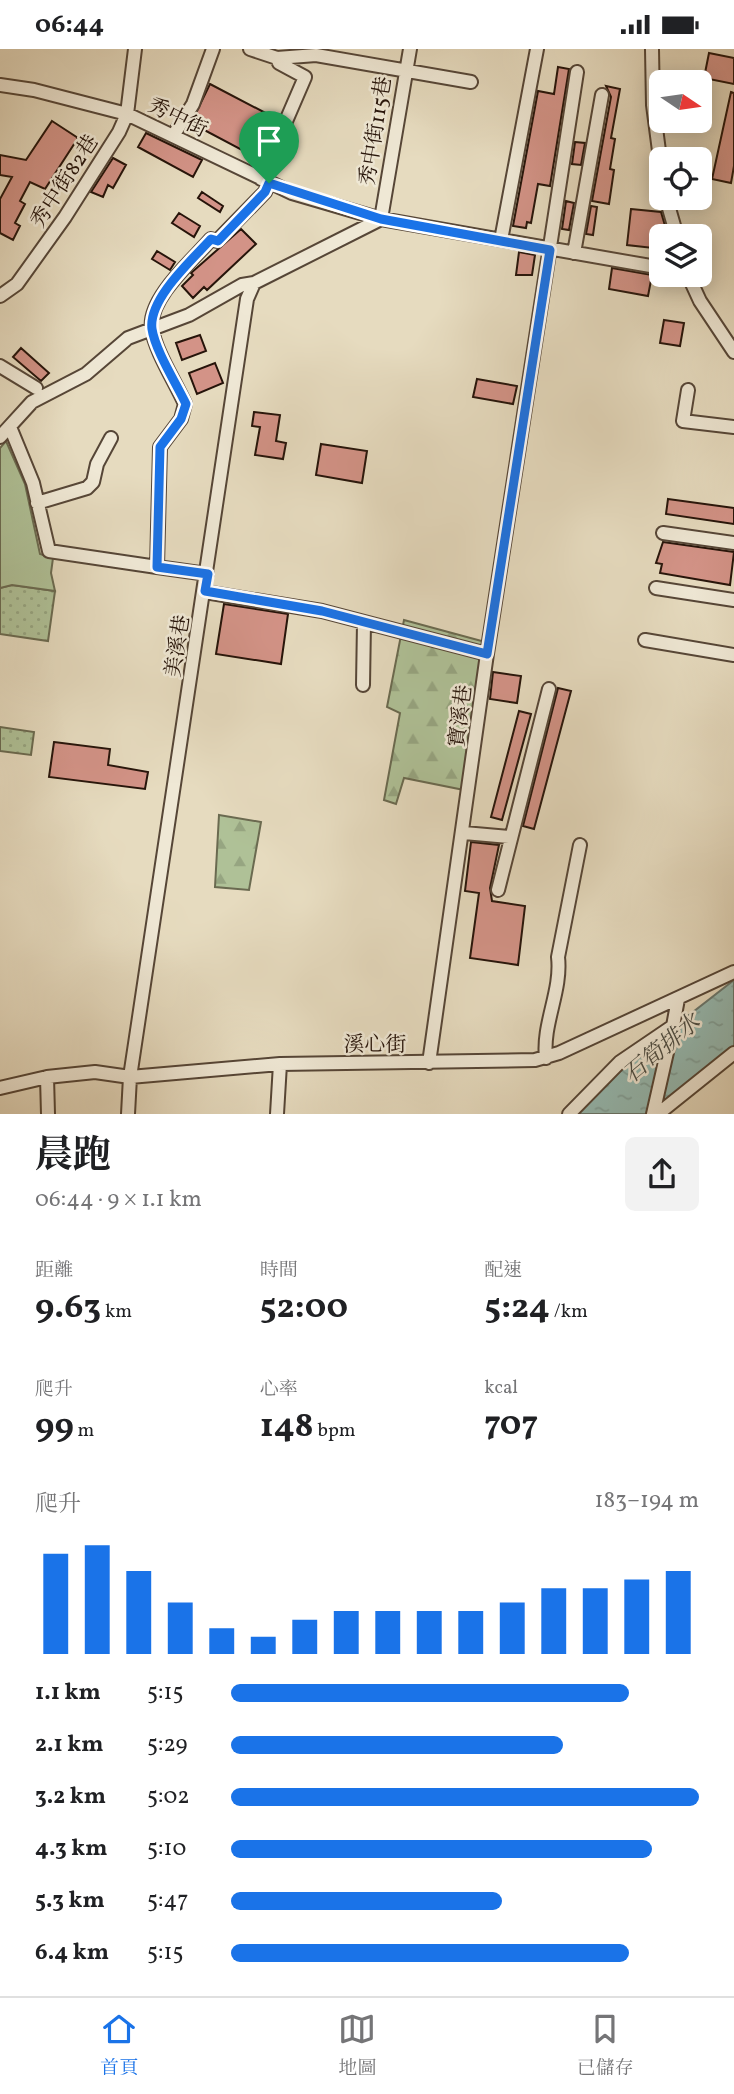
<!DOCTYPE html>
<html lang="zh-TW">
<meta charset="utf-8">
<style>
:root{--surface:#fff;--page:#f2f2f2;--text:#202124;--muted:#757577;--line:#e0e0e0;--accent:#1a73e8}
body{margin:0;font-family:Vollkorn,"Noto Serif TC",serif;background:var(--page);color:var(--text);height:100vh;display:flex;flex-direction:column;font-size:26px;white-space:nowrap}
*{box-sizing:border-box;margin:0}
p{font-size:23px;color:var(--muted)}
.icon{flex:none;width:38px;height:38px;fill:none;stroke:currentColor;stroke-width:2;stroke-linecap:round;stroke-linejoin:round}
.map{position:relative;height:1065px;overflow:hidden}
.sheet{display:flex;flex-direction:column;background:var(--surface);flex:1}
.sheet>*{flex:none}
.needle{width:46px;rotate:103deg}
.controls{position:absolute;left:649px;top:21px;display:grid;gap:14px}
.controls a{display:grid;place-items:center;width:63px;height:63px;border-radius:10px;background:var(--surface);box-shadow:0 4px 18px #0003;font-size:35px}
.pin{position:absolute;display:grid;place-items:center;width:60px;height:60px;color:#fff;margin:-72px -30px;border-radius:50% 50% 50% 0;rotate:-45deg;box-shadow:0 0 7px #0007}
.pin .icon{rotate:45deg}
.round{display:grid;place-items:center;flex:none;width:74px;height:74px;border-radius:10px;background:var(--page)}
.headline{display:flex;align-items:center;justify-content:space-between;height:119px;padding:0 35px}
h1{font-size:38px;font-weight:700;line-height:52px}
.metrics{display:grid;grid-template-columns:repeat(3,1fr);gap:10px;height:119px;padding:7px 35px}
.metrics div{display:grid;align-content:center}
.metrics b{font-size:35px;font-weight:700}
.metrics small{font-size:19px;font-weight:400}
.metrics p{font-size:19px}
.chart{height:196px;padding:14px 35px}
.chart p{display:flex;justify-content:space-between}
.chart svg{width:100%;height:126px;margin-top:7px;stroke:var(--accent);stroke-width:6}
ul{padding:0 35px;list-style:none;font-size:23px}
li{display:grid;grid-template-columns:112px 84px 1fr;align-items:center;height:52px}
li i{height:18px;border-radius:9px;background:var(--accent)}
.status{display:flex;justify-content:space-between;align-items:center;height:49px;padding:0 35px;background:var(--surface);direction:ltr}
.status svg{height:19px;fill:currentColor}
.menu{display:flex;justify-content:space-around;align-items:center;height:98px;border-top:2px solid var(--line);background:var(--surface);font-size:19px;color:var(--muted)}
.menu a{display:grid;justify-items:center;gap:4px}
.menu .on{color:var(--accent)}
.map>svg:first-child{display:block}
.grass{fill:url(#grass-dots);stroke:#6a6a50;stroke-width:2}
.forest{fill:url(#forest-firs);stroke:#6a6a50;stroke-width:2}
.garden{fill:#afc197;stroke:#6a6a50;stroke-width:2}
.water{fill:url(#water-ripples);stroke:#69786f;stroke-width:2}
.building{fill:#d39387;stroke:#26140a;stroke-width:2}
.lines{fill:none;stroke-linecap:round;stroke-linejoin:round}
.minor-casing{stroke:#564637;stroke-width:16}
.minor{stroke:#efe8d5;stroke-width:12}
.route-casing{stroke:#fff;stroke-width:14}
.route{stroke:#1a73e8;stroke-width:9}
.labels{text-anchor:middle;stroke-width:5;stroke-linejoin:round;paint-order:stroke}
.street-label{font-size:21px;fill:#26140a;stroke:#efe8d5}
.water-label{font-size:23px;font-style:italic;fill:#4d4e45;stroke:#efe8d5}
</style>
<div class="status"><b>06:44</b><svg viewBox="0 0 49 12"><path d="M0 12V9h3v3zM5 12V6h3v6zM10 12V3h3v9zM15 12V0h3v12zM26 1h20v11H26zM47 4h2v5h-2z"/></svg></div>
<div class="map">
<svg width="734" height="1065" viewBox="0 0 734 1065">
<defs>
<pattern id="grass-dots" width="8" height="8" patternUnits="userSpaceOnUse" patternTransform="scale(1.75)"><rect width="8" height="8" fill="#afc197"/><path d="M2 2h.1M6 6h.1" fill="none" stroke="#96a581" stroke-width="1.8" stroke-linecap="round"/></pattern>
<pattern id="forest-firs" width="22" height="20" patternUnits="userSpaceOnUse" patternTransform="scale(1.75)"><rect width="22" height="20" fill="#afc197"/><path d="M5 1l3.5 6h-7zM16 11l3.5 6h-7z" fill="#96a581"/></pattern>
<pattern id="water-ripples" width="26" height="14" patternUnits="userSpaceOnUse" patternTransform="scale(1.75)"><rect width="26" height="14" fill="#96bbb3"/><path d="M2 4q2-2 4 0t4 0M15 11q2-2 4 0t4 0" fill="none" stroke="#81a099"/></pattern>
</defs>
<rect width="100%" height="100%" fill="#e6dbbf"/>
<filter id="stains"><feTurbulence type="fractalNoise" baseFrequency=".00286" numOctaves="4"/><feColorMatrix values="0 0 0 0 .2 0 0 0 0 .09 0 0 0 0 .02 0 0 0 .5 -.17"/></filter>
<radialGradient id="worn" r=".72"><stop offset=".6" stop-color="#630" stop-opacity="0"/><stop offset="1" stop-color="#630" stop-opacity=".3"/></radialGradient>
<path class="grass" d="M12 536 55 542 48 592 0 585V539Z
M0 678 34 683 31 706 0 702Z"/>
<path class="forest" d="M404 571 489 594 469 742 404 729 396 755 384 751 400 664 387 658Z
M219 766 261 773 249 841 215 838Z"/>
<path class="garden" d="M6 392 25 435 40 505 53 509 51 524 55 542 12 536 0 539V399Z"/>
<path class="water" d="M734 931V997L660 1065H578L616 1023Z"/>
<path class="building" d="M709 4 734 9V35L704 29Z
M558 18 569 20 550 137 538 135 531 174 527 173 526 179 513 177 538 42 554 45Z
M210 35 277 70 259 110 191 74Z
M606 37 620 40 611 89 615 90 610 120 614 121 609 155 592 152 611 48Z
M731 43 734 44V117L731 134 712 130Z
M52 72 78 89 45 140 30 133 20 152 25 155 15 174 20 177 13 191 0 184V150L12 128 0 126V106L26 111Z
M146 84 202 111 193 128 138 98Z
M575 93 585 94 581 116 572 115Z
M113 109 126 116 113 139 108 136 103 148 91 143Z
M202 143 223 157 220 163 198 149Z
M566 152 574 154 569 181 562 180Z
M591 157 597 158 593 186 586 185Z
M631 160 661 163 668 187H662V200L627 196Z
M179 164 200 177 194 188 172 174Z
M241 180 256 195 207 241 204 238 193 249 182 237 193 226 191 224Z
M157 202 175 213 170 221 152 210Z
M519 203 535 206 532 226H516Z
M612 219 652 226 648 247 609 240Z
M664 271 684 274 680 297 660 294Z
M200 286 206 302 182 311 176 294Z
M21 299 49 324 41 332 13 308Z
M215 314 223 334 197 345 189 324Z
M477 330 517 337 513 355 473 348Z
M254 363 280 366 276 392 286 394 283 410 255 406 260 378 252 377Z
M321 395 367 402 362 434 316 426Z
M668 450 734 459V475L666 465Z
M663 493 734 503 730 536 660 524 662 515 656 514Z
M224 555 288 565 281 615 216 605Z
M493 623 521 627 517 654 490 650Z
M558 639 571 642 534 780 523 777Z
M519 662 531 665 502 771 491 768Z
M54 693 110 700 108 716 148 723 145 740 49 728Z
M471 793 499 796 490 839 492 852 525 857 518 916 470 909 479 844 465 842Z"/>
<g class="lines">
<g class="minor-casing">
<path id="minor" d="M250 0 277 9 279 14 305 28 261 130
M652 0 653 56 662 125
M277 9 316 6 471 33
M0 36 34 41 127 65 292 144 381 170 662 219
M173 87 193 55 213 0
M666 149 677 187
M501 191 537 0
M574 204 602 46
M688 226 700 252 734 303
M0 247 17 235 65 168 119 83 127 65 135 0
M0 317 36 339
M688 341 683 372 734 378
M10 378 33 434 49 502 157 518 160 398 181 370 185 355C176 334 155 302 152 280 147 250 193 211 211 190L217 192 265 143 269 134
M0 388 32 353 86 325 128 289 189 266 242 236 254 234
M37 454 87 439 93 433 97 415 111 389
M663 484 734 494
M157 518 207 525
M656 539 734 551
M205 543 322 562 487 605
M645 591 734 606
M363 636 364 574
M464 784 509 788
M498 841 549 640
M546 1009C542 975 562 942 558 908L580 796
M429 1014 487 605 577 23
M47 1028 48 1065
M0 1039 47 1028 95 1023 130 1028 280 1015 535 1011 559 1004 734 923
M128 1065 130 1028 247 250 254 234 381 170 410 0
M277 1065 280 1015
M569 1065 620 1013 673 977 678 950
M653 1065 673 977
M658 1065 734 1004"/>
</g>
<use href="#minor" class="minor"/>
</g>
<g class="lines">
<g class="route-casing">
<path id="route" d="M269 134 381 170 550 201 487 605 322 562 205 542 208 525 157 518 160 398 181 370 186 355C176 334 155 301 152 280 148 250 192 211 211 190L218 192 265 143Z"/>
</g>
<use href="#route" class="route"/>
</g>
<g class="labels">
<g class="street-label">
<text transform="translate(178 68) rotate(26)" y="7">秀中街</text>
<text transform="translate(375 82) rotate(-81)" y="7">秀中街115巷</text>
<text transform="translate(64 132) rotate(-57)" y="7">秀中街82巷</text>
<text transform="translate(177 597) rotate(-81)" y="7">美溪巷</text>
<text transform="translate(460 667) rotate(-83)" y="7">寶溪巷</text>
<text x="375" y="1002">溪心街</text>
</g>
<g class="water-label">
<text transform="translate(661 999) rotate(-40)" y="8">石筍排水</text>
</g>
</g>
<rect width="100%" height="100%" filter="url(#stains)"/>
<rect width="100%" height="100%" fill="url(#worn)"/>
</svg>
<div class="controls">
<a><svg class="needle" viewBox="-14 -14 28 28"><path d="M0-13l5 13h-10z" fill="#e53935"/><path d="M0 13l5-13h-10z" fill="#757577"/></svg></a>
<a><svg class="icon" aria-label="locate" viewBox="0 0 24 24"><circle cx="12" cy="12" r="6"/><path d="M12 2v4M12 18v4M2 12h4M18 12h4"/></svg></a>
<a><svg class="icon" aria-label="layers" viewBox="0 0 24 24"><path d="M12 4l9 5-9 5-9-5zM3 14l9 5 9-5"/></svg></a>
</div>
<div class="pin" style="left:269px;top:134px;background:#1e9e55"><svg class="icon" aria-label="arrive" viewBox="0 0 24 24"><path d="M6 21V4h12l-3 4 3 4H6"/></svg></div>
</div>
<section class="sheet">
<div class="headline"><div><h1>晨跑</h1><p>06:44 · 9 × 1.1 km</p></div><a class="round"><svg class="icon" aria-label="share" viewBox="0 0 24 24"><path d="M12 15V3M7 8l5-5 5 5M5 13v7h14v-7"/></svg></a></div>
<div class="metrics">
<div><p>距離</p><b>9.63<small> km</small></b></div>
<div><p>時間</p><b>52:00</b></div>
<div><p>配速</p><b>5:24<small> /km</small></b></div>
</div>
<div class="metrics">
<div><p>爬升</p><b>99<small> m</small></b></div>
<div><p>心率</p><b>148<small> bpm</small></b></div>
<div><p>kcal</p><b>707</b></div>
</div>
<div class="chart"><p><span>爬升</span>183–194 m</p>
<svg viewBox="0 0 160 44" preserveAspectRatio="none"><path d="M5 44V9M15 44V6M25 44V15M35 44V26M45 44V35M55 44V38M65 44V32M75 44V29M85 44V29M95 44V29M105 44V29M115 44V26M125 44V21M135 44V21M145 44V18M155 44V15"/></svg>
</div>
<ul>
<li><b>1.1 km</b>5:15<i style="width:85%"></i></li>
<li><b>2.1 km</b>5:29<i style="width:71%"></i></li>
<li><b>3.2 km</b>5:02<i style="width:100%"></i></li>
<li><b>4.3 km</b>5:10<i style="width:90%"></i></li>
<li><b>5.3 km</b>5:47<i style="width:58%"></i></li>
<li><b>6.4 km</b>5:15<i style="width:85%"></i></li>
</ul>
</section>
<nav class="menu">
<a class="on"><svg class="icon" aria-label="home" viewBox="0 0 24 24"><path d="M3 11l9-7 9 7M6 9v11h12V9"/></svg>首頁</a>
<a><svg class="icon" aria-label="map" viewBox="0 0 24 24"><path d="M3 6l6-2 6 2 6-2v14l-6 2-6-2-6 2zM9 4v14M15 6v14"/></svg>地圖</a>
<a><svg class="icon" aria-label="saved" viewBox="0 0 24 24"><path d="M7 4h10v16l-5-4-5 4z"/></svg>已儲存</a>
</nav>
